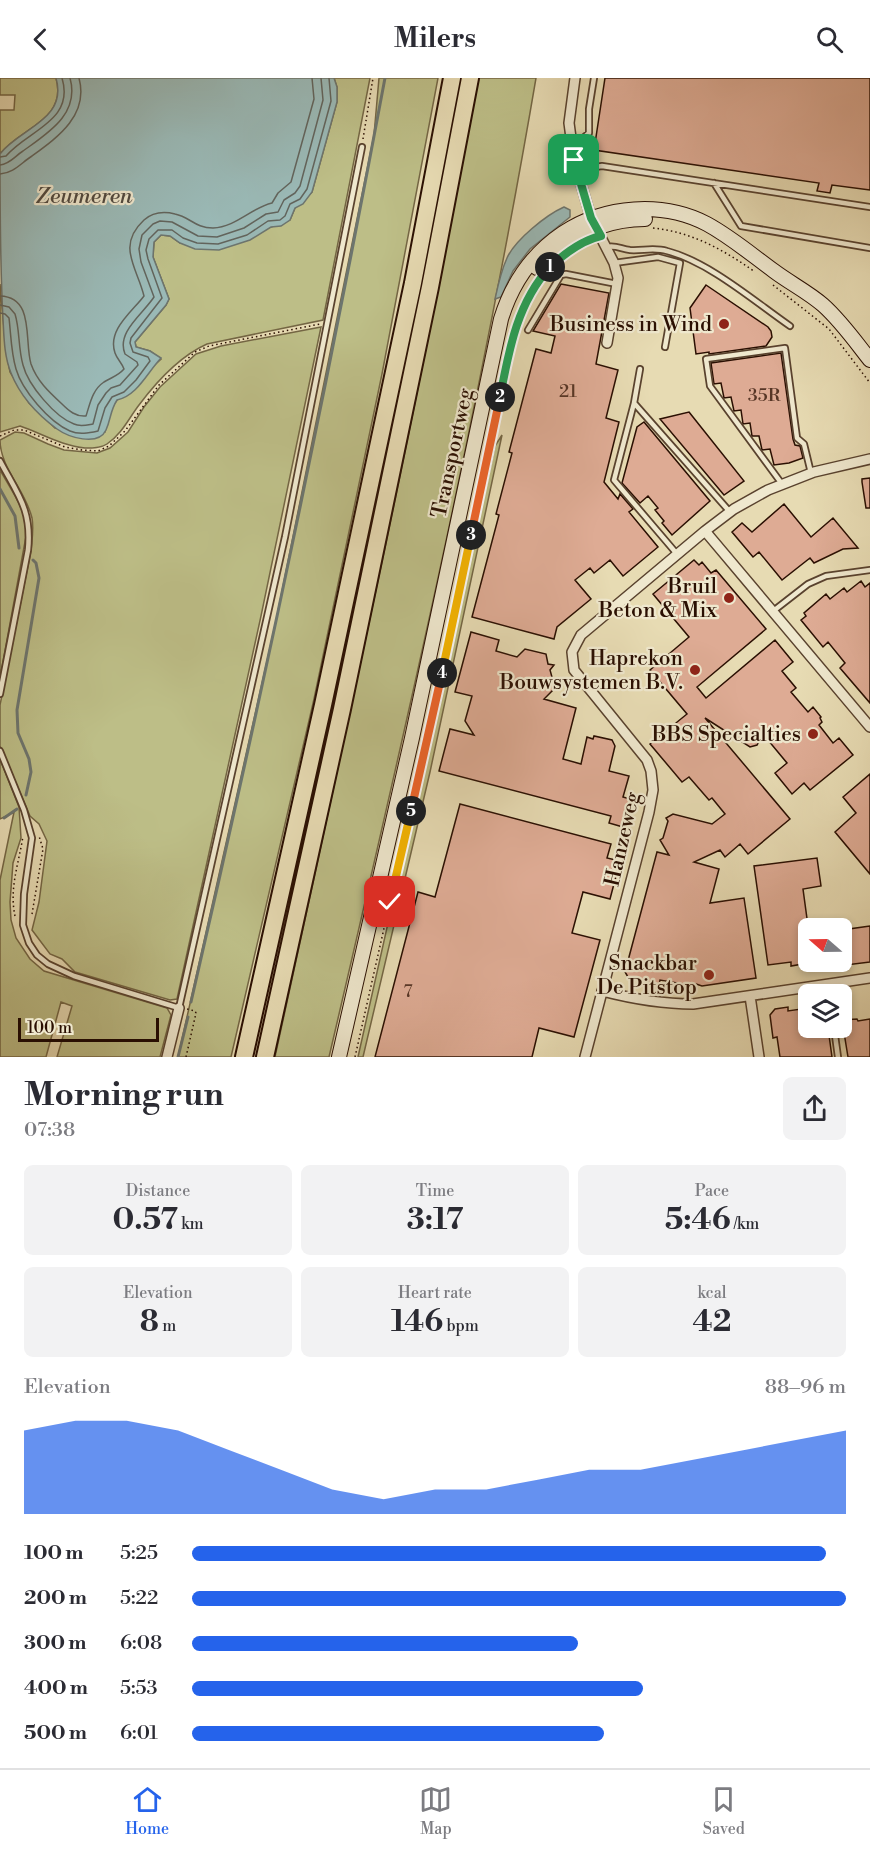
<!DOCTYPE html>
<meta charset="utf-8">
<style>
:root{--surface:#fff;--page:#f2f2f3;--text:#2b2b33;--muted:#7c7c81;--line:#e1e1e2;--accent:#2563eb}
body{margin:0;font-family:"Libre Bodoni",serif;background:var(--page);color:var(--text);height:100vh;display:flex;flex-direction:column;font-size:22px;white-space:nowrap}
*{box-sizing:border-box;margin:0}
p{font-size:20px;color:var(--muted)}
.icon{flex:none;width:33px;height:33px;fill:none;stroke:currentColor;stroke-width:2;stroke-linecap:round;stroke-linejoin:round}
.map{position:relative;height:979px;overflow:hidden}
.side{display:flex;flex-direction:column;background:var(--surface);flex:1}
.side>*{flex:none}
.needle{width:39px;rotate:290deg}
.tools{position:absolute;left:798px;top:840px;display:grid;gap:12px}
.tools a{display:grid;place-items:center;width:54px;height:54px;border-radius:9px;background:var(--surface);box-shadow:0 3px 9px #0003;font-size:30px}
.scale{position:absolute;left:18px;bottom:15px;width:141px;box-sizing:border-box;padding-left:6px;border:3px solid #2a0f02;border-top:0;font-size:16px;line-height:21px;white-space:nowrap;color:#2a0f02;-webkit-text-stroke:4px #efe8ce;paint-order:stroke}
.pin{position:absolute;display:grid;place-items:center;width:51px;height:51px;color:#fff;margin:-26px;border-radius:12px;box-shadow:0 3px 9px #0006}
.km{position:absolute;width:30px;height:30px;margin:-15px;border-radius:50%;background:#222;color:#fff;font-size:16px;line-height:30px;text-align:center}
.round{display:grid;place-items:center;flex:none;width:63px;height:63px;border-radius:9px;background:var(--page)}
.overview{display:flex;align-items:center;justify-content:space-between;height:102px;padding:0 24px}
h1{font-size:33px;font-weight:700;line-height:45px}
.stats{display:grid;grid-template-columns:repeat(3,1fr);gap:9px;height:102px;padding:6px 24px}
.stats div{display:grid;align-content:center;border-radius:9px;background:var(--page);text-align:center}
.stats b{font-size:30px;font-weight:700}
.stats small{font-size:16px;font-weight:400}
.stats p{font-size:16px}
.chart{height:168px;padding:12px 24px}
.chart p{display:flex;justify-content:space-between}
.chart svg{width:100%;height:108px;margin-top:6px;fill:var(--accent);opacity:.7}
ul{padding:0 24px;list-style:none;font-size:20px}
li{display:grid;grid-template-columns:96px 72px 1fr;align-items:center;height:45px}
li i{height:15px;border-radius:8px;background:var(--accent)}
header{display:flex;justify-content:space-between;align-items:center;height:78px;padding:0 24px;background:var(--surface);font-size:27px;font-weight:700}
.tabs{display:flex;justify-content:space-around;align-items:center;height:84px;border-top:2px solid var(--line);background:var(--surface);font-size:16px;color:var(--muted)}
.tabs a{display:grid;justify-items:center;gap:3px}
.tabs .active{color:var(--accent)}
.map>svg:first-child{display:block}
.green{fill:#bdbe87;stroke:#746644;stroke-width:1.5}
.water{fill:#9ab9b6;stroke:#6d756e;stroke-width:1.5}
.lines{fill:none;stroke-linecap:round;stroke-linejoin:round}
.shore{stroke:#62645c;stroke-width:1.5}
.stream{stroke:#6d756e;stroke-width:3}
.building{fill:#deab94;stroke:#2a0f02;stroke-width:1.5}
.lane-casing{stroke:#59422e;stroke-width:8}
.street-casing{stroke:#59422e;stroke-width:12}
.secondary-casing{stroke:#2a0f02;stroke-width:16}
.highway-casing{stroke:#2a0f02;stroke-width:20}
.path{stroke:#2a0f02;stroke-width:1.5;stroke-dasharray:1.5 3;stroke-linecap:butt}
.lane{stroke:#efe8ce;stroke-width:4.5}
.street{stroke:#efe8ce;stroke-width:9}
.secondary{stroke:#efe8ce;stroke-width:14}
.highway{stroke:#e7dbb3;stroke-width:16}
.split-1-casing{stroke:#fff;stroke-width:12}
.split-2-casing{stroke:#fff;stroke-width:12}
.split-3-casing{stroke:#fff;stroke-width:12}
.split-4-casing{stroke:#fff;stroke-width:12}
.split-5-casing{stroke:#fff;stroke-width:12}
.split-6-casing{stroke:#fff;stroke-width:12}
.split-1{stroke:#22a559;stroke-width:8}
.split-2{stroke:#22a559;stroke-width:8}
.split-3{stroke:#f0652b;stroke-width:8}
.split-4{stroke:#f5b400;stroke-width:8}
.split-5{stroke:#f0652b;stroke-width:8}
.split-6{stroke:#f5b400;stroke-width:8}
.poi-dot{fill:#8f2418;stroke:#efe8ce;stroke-width:2}
.labels{text-anchor:middle;stroke-width:4.5;stroke-linejoin:round;paint-order:stroke}
.number-label{font-size:18px;fill:#573626}
.poi-label{font-size:21px;fill:#2a0f02;stroke:#efe8ce;text-anchor:end}
.street-label{font-size:21px;fill:#2a0f02;stroke:#efe8ce}
.water-label{font-size:22px;font-style:italic;fill:#514a41;stroke:#efe8ce}
</style>
<header><svg class="icon" aria-label="back" viewBox="0 0 24 24"><path d="M15 5l-7 7 7 7"/></svg>Milers<svg class="icon" aria-label="search" viewBox="0 0 24 24"><circle cx="10" cy="10" r="6"/><path d="M15 15l6 6"/></svg></header>
<div class="map">
<svg width="870" height="979" viewBox="0 0 870 979">
<rect width="100%" height="100%" fill="#e7dbb3"/>
<filter id="stains"><feTurbulence type="fractalNoise" baseFrequency=".00333" numOctaves="4"/><feColorMatrix values="0 0 0 0 .2 0 0 0 0 .09 0 0 0 0 .02 0 0 0 .5 -.17"/></filter>
<radialGradient id="worn" r=".72"><stop offset=".6" stop-color="#630" stop-opacity="0"/><stop offset="1" stop-color="#630" stop-opacity=".3"/></radialGradient>
<path class="green" d="M0 0H56C68 42 20 50 0 76V32H14L15 17H0Z
M334 0H370L323 242 207 266C180 278 157 303 139 327 129 340 122 356 107 366 101 370 93 370 85 370 62 368 41 355 20 348L0 354V206L6 273 10 294 29 325 55 350 105 354 110 332 117 322 161 281 150 273 136 269 135 264 166 227 169 221 153 179 154 164 161 157 170 158 180 165 271 149 290 142 295 130 312 114 337 24V9Z
M379 0H438L382 296 314 621 231 979H178L276 543 374 57Z
M478 0H536C480 329 405 654 329 979H275C346 653 418 328 478 0Z
M321 249 261 538 177 921 170 922 75 894 62 881 50 876 32 852 39 824 47 763 39 746 30 738 0 668V627L31 473C32 462 34 451 32 440 26 413 0 390 0 362L15 354 24 355 48 366 64 372 97 375 110 370 128 354 144 329 160 309 196 276 221 268Z
M502 357 430 694 363 979H358L495 368Z
M0 392C11 412 25 430 27 453L0 600Z
M0 681 19 729 21 760 13 785 10 824 11 842 16 860 30 881 44 893 167 930 171 937 160 979H57L72 928 61 924 46 979H0V802L14 734 0 741Z"/>
<path class="water" d="M56 0H334L337 9V24L312 114 303 126 295 130 290 142 281 148 271 149 250 162 219 172 195 171 180 165 170 158 161 157 154 164 153 179 169 221 166 227 135 264 136 269 150 273 161 280C147 295 137 318 117 322 110 333 111 341 106 352 98 369 68 359 57 351 38 337 20 318 11 295 4 278 4 259 3 241 0 186 0 131 0 76 20 50 68 42 56 0Z
M564 129 570 132V139L530 171 513 193 501 219 495 221C498 207 501 193 507 180 515 162 546 137 564 129Z"/>
<g class="lines">
<path class="shore" d="M0 79 6 78C28 52 75 43 62 0
M0 87C10 86 15 78 23 73 48 55 80 36 70 0
M0 96C14 95 21 85 32 78 58 59 89 37 79 0
M0 218C35 219 24 263 31 286 37 303 49 314 62 326 69 333 76 339 86 338 90 326 92 312 104 304 112 299 118 298 124 291 122 285 117 281 115 275 107 252 132 234 144 218 137 189 116 168 144 142 153 134 163 133 175 136 190 139 195 150 213 150 236 149 251 130 272 125L278 115 291 104 314 21 312 0
M0 227 9 229 15 236C20 252 18 270 23 287 28 307 55 339 74 346 80 349 87 347 93 346L98 327 106 315 111 310 120 307 138 287 137 284 125 276C116 254 143 236 154 219L141 184 139 171 142 157 153 146 160 143 172 144 198 158 217 159 244 150 266 136 278 134 284 122 295 115 300 108 323 22 321 0
M0 235 5 236 9 240C11 257 11 274 16 291 22 312 49 344 70 353 79 357 89 355 98 353L105 330 112 319 124 314 136 302 150 283 148 279 133 274 130 265 131 260 162 220 148 181 146 172 149 161 158 152H172L183 160 197 165 218 166 247 157 268 143 280 142 285 138 290 126 300 121 307 111 331 23 329 0"/>
<path class="stream" d="M0 411 15 438 19 470
M26 717 31 694 29 681 18 655 17 632 39 500 36 485 33 482
M4 740 17 731
M191 924C262 618 327 310 385 0
M178 979 188 939"/>
</g>
<path class="building" d="M605 0H870V112L832 107 830 115 817 113 819 105 594 72Z
M561 206 609 215 596 286 618 292 606 340 619 344 604 404 618 421 620 416 633 431 629 434 658 469 623 498 610 482 594 495 590 490 575 502 591 521 557 549 554 561 472 539 499 437 496 436 512 375 509 374 536 271 551 275 555 258 533 253Z
M706 207 768 249 771 253 772 259 766 268 709 276V274L696 276 690 230Z
M781 275 793 361 795 367 800 368 803 380 789 385 774 387 770 371 762 372 759 358H752L750 345 743 346 741 332 734 333 731 319 724 320 721 305 714 306 711 285Z
M689 334 744 403 724 417 660 341Z
M644 344 710 423 672 457 662 445 664 443 655 432 658 430 648 418 640 425 622 405 637 349Z
M870 400V430H866L862 404V401Z
M784 426 811 459 833 440 858 470 843 471 814 485 810 480 782 502 759 474 753 479 732 454 742 445 752 454Z
M694 482 699 487 702 484 711 495 716 492 766 551 697 609 706 620 775 562 793 584 782 593 796 610 791 614 808 634 813 629 821 639 820 640 822 644 819 647 833 665 839 660 853 677 810 712 804 705 792 716 775 695 787 685 763 656 757 667 750 669 705 640 790 741 748 776 740 766 725 779 720 772 694 784 719 791 710 825 744 820 756 900 702 908 696 906 695 908 660 902 659 907 628 899 625 894 657 774 669 777 660 762 663 760 668 743 666 740 673 736 712 746 725 736 712 720 709 722 689 699 682 704 650 666 687 636 650 592 689 559 653 516Z
M861 503 865 509 870 505V625L840 590 845 585 828 564 823 569 801 542 806 538 804 535 826 516 830 521 844 510 847 514Z
M471 554 499 562 496 573 517 579 525 571 546 576 548 586 554 587 550 592 555 610 544 621 576 630 563 681 581 686 587 659 593 661 594 658 612 662 615 668 609 693 629 698 623 719 630 721 626 736 628 739 625 741 623 749 609 745 611 738 439 693 450 651 474 657 465 643 472 618 455 614Z
M870 696V796L835 754 856 735 843 719Z
M460 726 611 766 607 780 620 783 610 821 583 814 572 855 600 862 574 959 539 950 532 979H375L418 814 435 819Z
M817 780 821 808 803 811 808 848V885L791 888V884L768 887 754 788Z
M870 848V884L846 887 842 852Z
M810 884H823L824 890 811 892Z
M788 929V933L808 930V950H828L832 979H780L777 959 773 960 770 937 775 931Z
M857 941 858 943 870 941V979H848L842 942Z"/>
<g class="lines">
<g class="lane-casing">
<path id="lane" d="M572 62 582 61 589 55V31L594 0
M576 92 602 88 870 129
M714 105 741 148 870 170
M607 169C616 167 621 171 630 172 642 173 654 169 667 173 709 184 754 223 790 248
M614 185 658 179 680 185 665 269
M528 252 561 197 566 196 617 206
M640 291 634 325 730 434
M634 325 614 402 677 476
M0 383C18 417 32 432 28 472L0 616
M782 406 710 308 706 281 785 270 797 360 804 366 811 395
M772 534 808 506 826 498 870 492
M0 673 24 732 32 760 24 816 23 847 29 865 37 877 48 886 74 898 179 930 285 459 362 69
M834 950 838 979"/>
</g>
<g class="street-casing">
<path id="street" d="M575 0 569 45 574 82 591 140 614 185 618 200 607 265
M705 453 870 649
M602 913C633 921 661 926 693 926L870 900
M750 918 759 979
M167 979 179 930
M585 979 649 734 653 712 651 693 647 682 574 592 572 574 581 557 705 453 734 431 768 412 814 394 870 381"/>
</g>
<g class="secondary-casing">
<path id="secondary" d="M537 190C567 160 603 141 645 141
M339 979 412 660 501 241C512 205 532 176 563 155 605 127 663 123 707 146 731 159 752 177 774 193 790 205 808 214 823 227 841 243 855 263 870 282"/>
</g>
<g class="highway-casing">
<path id="highway" d="M244 979 323 627 413 205 452 0
M265 979 342 631 430 209 470 0"/>
</g>
<path class="path" d="M363 61 373 0
M653 150C692 154 724 172 755 194
M773 207 829 251 870 305
M0 358 14 352H24L65 369 82 372 98 373 109 368 125 353 159 307 195 274 209 268 320 246
M32 836 43 771 39 758
M15 838C9 810 19 785 23 758
M186 979 196 935 195 933 187 931
M355 979 442 593 510 267C518 242 526 221 541 200"/>
<use href="#lane" class="lane"/>
<use href="#street" class="street"/>
<use href="#secondary" class="secondary"/>
<use href="#highway" class="highway"/>
</g>
<g class="lines">
<g class="split-1-casing">
<path id="split-1" d="M550 189C564 176 583 162 601 158L591 140 574 82"/>
</g>
<g class="split-2-casing">
<path id="split-2" d="M500 319C509 272 517 225 550 189"/>
</g>
<g class="split-3-casing">
<path id="split-3" d="M471 457 500 319"/>
</g>
<g class="split-4-casing">
<path id="split-4" d="M442 595 471 457"/>
</g>
<g class="split-5-casing">
<path id="split-5" d="M411 733 442 595"/>
</g>
<g class="split-6-casing">
<path id="split-6" d="M390 824 411 733"/>
</g>
<use href="#split-1" class="split-1"/>
<use href="#split-2" class="split-2"/>
<use href="#split-3" class="split-3"/>
<use href="#split-4" class="split-4"/>
<use href="#split-5" class="split-5"/>
<use href="#split-6" class="split-6"/>
</g>
<g class="poi-dot">
<circle cx="724" cy="246" r="6"/>
<circle cx="729" cy="520" r="6"/>
<circle cx="695" cy="592" r="6"/>
<circle cx="813" cy="656" r="6"/>
<circle cx="709" cy="897" r="6"/>
</g>
<g class="labels">
<g class="number-label">
<text x="568" y="319">21</text>
<text x="764" y="323">35R</text>
<text x="408" y="919">7</text>
</g>
<g class="poi-label">
<text x="712" y="253">Business in Wind</text>
<text x="717" y="515">Bruil<tspan x="717" dy="24">Beton &amp; Mix</tspan></text>
<text x="683" y="587">Haprekon<tspan x="683" dy="24">Bouwsystemen B.V.</tspan></text>
<text x="801" y="663">BBS Specialties</text>
<text x="697" y="892">Snackbar<tspan x="697" dy="24">De Pitstop</tspan></text>
</g>
<g class="street-label">
<text transform="translate(452 375) rotate(-78)" y="7">Transportweg</text>
<text transform="translate(622 761) rotate(-77)" y="7">Hanzeweg</text>
</g>
<g class="water-label">
<text x="84" y="125">Zeumeren</text>
</g>
</g>
<rect width="100%" height="100%" filter="url(#stains)"/>
<rect width="100%" height="100%" fill="url(#worn)"/>
</svg>
<div class="tools">
<a><svg class="needle" viewBox="-14 -14 28 28"><path d="M0-13l5 13h-10z" fill="#e53935"/><path d="M0 13l5-13h-10z" fill="#7c7c81"/></svg></a>
<a><svg class="icon" aria-label="layers" viewBox="0 0 24 24"><path d="M12 4l9 5-9 5-9-5zM3 14l9 5 9-5"/></svg></a>
</div>
<div class="scale">100 m</div>
<div class="pin" style="left:574px;top:82px;background:#1e9e55"><svg class="icon" aria-label="arrive" viewBox="0 0 24 24"><path d="M6 21V4h12l-3 4 3 4H6"/></svg></div>
<div class="pin" style="left:390px;top:824px;background:#d93025"><svg class="icon" aria-label="check" viewBox="0 0 24 24"><path d="M5 12l5 5 9-10"/></svg></div>
<b class="km" style="left:550px;top:189px">1</b>
<b class="km" style="left:500px;top:319px">2</b>
<b class="km" style="left:471px;top:457px">3</b>
<b class="km" style="left:442px;top:595px">4</b>
<b class="km" style="left:411px;top:733px">5</b>
</div>
<section class="side">
<div class="overview"><div><h1>Morning run</h1><p>07:38</p></div><a class="round"><svg class="icon" aria-label="share" viewBox="0 0 24 24"><path d="M12 15V3M7 8l5-5 5 5M5 13v7h14v-7"/></svg></a></div>
<div class="stats">
<div><p>Distance</p><b>0.57<small> km</small></b></div>
<div><p>Time</p><b>3:17</b></div>
<div><p>Pace</p><b>5:46<small> /km</small></b></div>
</div>
<div class="stats">
<div><p>Elevation</p><b>8<small> m</small></b></div>
<div><p>Heart rate</p><b>146<small> bpm</small></b></div>
<div><p>kcal</p><b>42</b></div>
</div>
<div class="chart"><p><span>Elevation</span>88–96 m</p>
<svg viewBox="0 0 160 44" preserveAspectRatio="none"><path d="M0 44V10L10 6L20 6L30 10L40 18L50 26L60 34L70 38L80 34L90 34L100 30L110 26L120 26L130 22L140 18L150 14L160 10V44z"/></svg>
</div>
<ul>
<li><b>100 m</b>5:25<i style="width:97%"></i></li>
<li><b>200 m</b>5:22<i style="width:100%"></i></li>
<li><b>300 m</b>6:08<i style="width:59%"></i></li>
<li><b>400 m</b>5:53<i style="width:69%"></i></li>
<li><b>500 m</b>6:01<i style="width:63%"></i></li>
</ul>
</section>
<nav class="tabs">
<a class="active"><svg class="icon" aria-label="home" viewBox="0 0 24 24"><path d="M3 11l9-7 9 7M6 9v11h12V9"/></svg>Home</a>
<a><svg class="icon" aria-label="map" viewBox="0 0 24 24"><path d="M3 6l6-2 6 2 6-2v14l-6 2-6-2-6 2zM9 4v14M15 6v14"/></svg>Map</a>
<a><svg class="icon" aria-label="saved" viewBox="0 0 24 24"><path d="M7 4h10v16l-5-4-5 4z"/></svg>Saved</a>
</nav>
